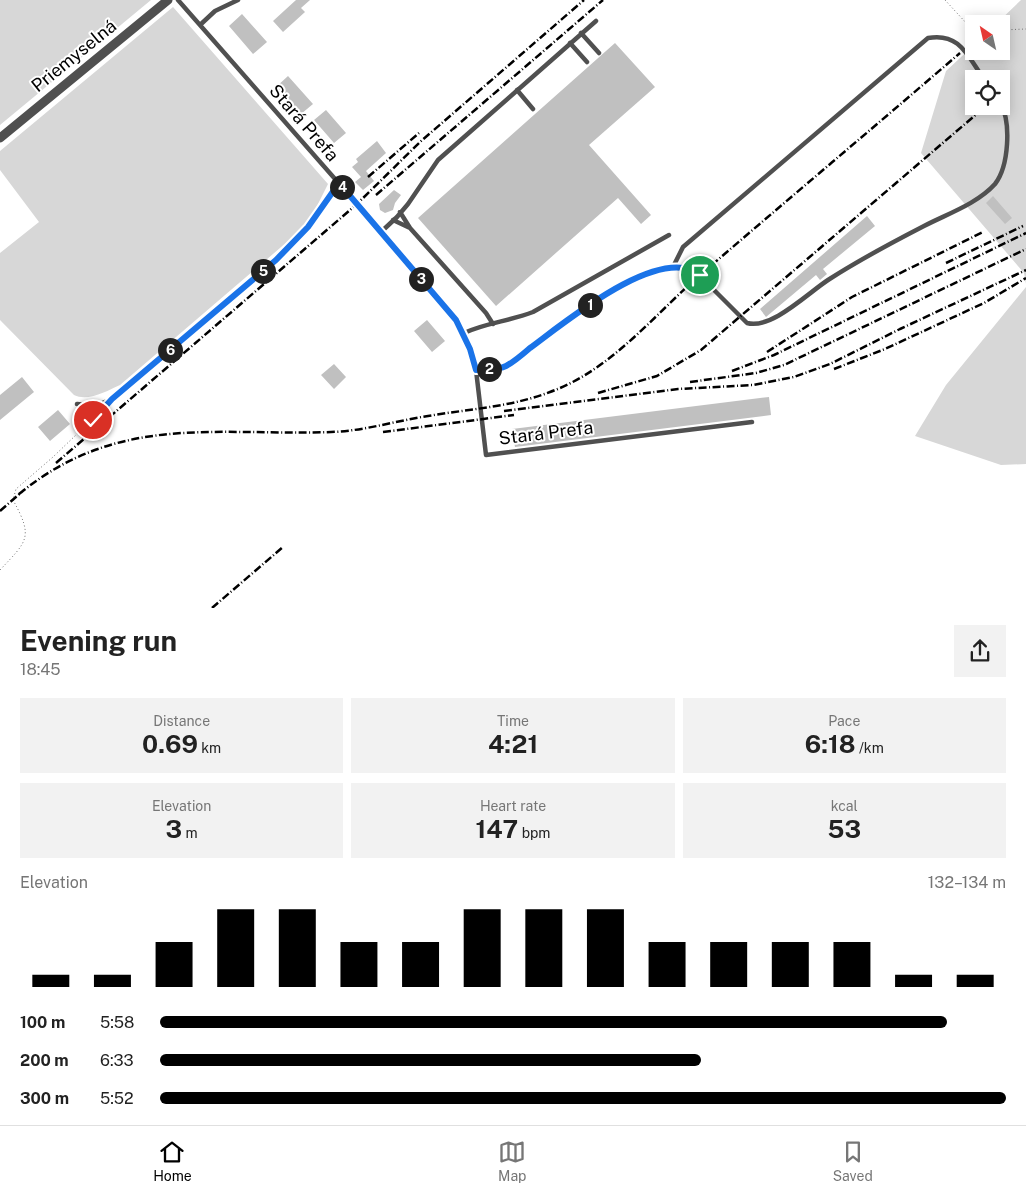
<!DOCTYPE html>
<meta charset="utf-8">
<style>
:root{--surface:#fff;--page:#f2f2f2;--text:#222;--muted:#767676;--line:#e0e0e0;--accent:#000}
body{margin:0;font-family:"Public Sans",sans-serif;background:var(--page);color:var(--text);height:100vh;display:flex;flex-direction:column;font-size:19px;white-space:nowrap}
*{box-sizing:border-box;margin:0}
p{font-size:16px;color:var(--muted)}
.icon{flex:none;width:28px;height:28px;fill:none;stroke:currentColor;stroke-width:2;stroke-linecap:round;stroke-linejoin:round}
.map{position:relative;height:608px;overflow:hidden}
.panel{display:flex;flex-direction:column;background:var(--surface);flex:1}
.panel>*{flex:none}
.needle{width:32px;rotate:326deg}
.tools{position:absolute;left:965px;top:15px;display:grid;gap:10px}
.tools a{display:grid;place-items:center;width:45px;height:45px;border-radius:0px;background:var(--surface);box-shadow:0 2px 12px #0003;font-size:25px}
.pin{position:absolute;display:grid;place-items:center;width:42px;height:42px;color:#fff;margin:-21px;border:2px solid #fff;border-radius:50%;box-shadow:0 1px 5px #0007}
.km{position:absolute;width:25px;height:25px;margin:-12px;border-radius:50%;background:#222;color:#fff;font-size:14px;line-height:25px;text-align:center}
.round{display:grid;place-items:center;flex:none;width:52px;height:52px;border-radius:0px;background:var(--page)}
.head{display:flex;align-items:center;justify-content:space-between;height:85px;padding:0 20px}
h1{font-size:28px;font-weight:700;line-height:38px}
.metrics{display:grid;grid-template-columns:repeat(3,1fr);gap:8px;height:85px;padding:5px 20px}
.metrics div{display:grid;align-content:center;border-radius:0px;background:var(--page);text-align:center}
.metrics b{font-size:25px;font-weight:700}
.metrics small{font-size:14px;font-weight:400}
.metrics p{font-size:14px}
.chart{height:140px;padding:10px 20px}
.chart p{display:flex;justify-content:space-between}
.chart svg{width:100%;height:90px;margin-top:5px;stroke:var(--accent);stroke-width:6}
ul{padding:0 20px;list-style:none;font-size:16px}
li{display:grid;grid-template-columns:80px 60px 1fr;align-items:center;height:38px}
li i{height:12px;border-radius:6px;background:var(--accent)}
.tabs{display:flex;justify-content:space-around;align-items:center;height:70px;border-top:1px solid var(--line);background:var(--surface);font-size:14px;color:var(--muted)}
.tabs a{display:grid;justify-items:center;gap:2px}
.tabs .selected{color:var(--accent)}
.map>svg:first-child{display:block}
.green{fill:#d7d7d7;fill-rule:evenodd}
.building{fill:#c0c0c0}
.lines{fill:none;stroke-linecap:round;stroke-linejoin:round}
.path{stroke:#727272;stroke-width:1;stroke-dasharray:1 2.5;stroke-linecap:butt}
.service{stroke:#505050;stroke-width:4.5}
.minor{stroke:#505050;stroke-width:9}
.rail{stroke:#000;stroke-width:2.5;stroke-dasharray:8 2.5 1 2.5;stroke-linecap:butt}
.route-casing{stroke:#fff;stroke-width:10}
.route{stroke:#1a73e8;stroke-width:6}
.labels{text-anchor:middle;stroke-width:4;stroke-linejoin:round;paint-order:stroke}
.street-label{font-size:18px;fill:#000;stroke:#fff}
</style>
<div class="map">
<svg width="1026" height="608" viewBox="0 0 1026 608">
<rect width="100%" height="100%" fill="#fff"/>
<path class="green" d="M0 0H151L0 125Z
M1021 0H1026V284L1024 273 921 153 946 71 974 45V51H1001V24H996ZM974 79H1001V106H974Z
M173 7 328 184 308 224 120 385C107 391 88 402 74 395L0 320V253L39 222 0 170V151Z
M1026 287V464L1001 465 915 436 946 385Z"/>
<path class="building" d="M296 0H310L301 8 305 12 283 32 273 21Z
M242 14 267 42 253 54 229 26Z
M615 43 655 87 589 145 651 215 641 224 618 198 496 306 418 218Z
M288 76 313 104 301 114 276 87Z
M326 110 346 133 334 143 314 120Z
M377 141 386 153 366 171 374 181 363 190 355 182 361 177 352 167 358 162 356 159Z
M394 190 401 195 395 203 393 210 385 213 380 210 379 204Z
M993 196 1012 218 1005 224 986 203Z
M867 216 875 226 823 269 827 274 820 280 816 275 766 317 760 309Z
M427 320 445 341 432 352 414 331Z
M334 364 346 377 334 389 321 375Z
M22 377 34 392 0 420V395Z
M769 397 771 415 515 447 512 429Z
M58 410 70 424 50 441 38 427Z"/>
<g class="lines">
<path class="path" d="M945 0 968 25 974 26
M1001 30 1026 29
M0 570C27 541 34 538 13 500L16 489 53 457 101 411"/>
<path class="service" d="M178 0 357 204 456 320 470 349 476 370 486 455 752 422
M200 25 215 11 238 0
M581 33 599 53
M570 43 587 62
M517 90 533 109
M400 212 410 228 486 313 493 324
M393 220 410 228
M381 232 397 217 408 204 438 160 596 21
M673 267 683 247 928 38C960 32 968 57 984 79
M464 333C485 323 510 321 533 312L669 235
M476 370 505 367 596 300 638 277 673 267 693 269 747 323C771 330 808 293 828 280 859 260 891 243 924 226 947 214 977 204 995 184 1009 166 1011 123 1001 104
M77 404 95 406 112 399 276 259 308 227 339 183"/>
<path class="minor" d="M0 138 168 0"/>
<path class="rail" d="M1001 93 1003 91
M368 177 419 133
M376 195 603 0
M946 263 1023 226
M767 352 852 297 983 232
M834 369 885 349 984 303 1026 278
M732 371 774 355 1026 233
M690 382 756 373 784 365 1026 249
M598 393 657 376 701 350 986 106
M504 411 678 389 753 385 794 377 830 364 900 329 1026 270
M383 432 514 415
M56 463 357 204 420 142 584 0
M19 494C118 413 214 436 331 432 364 431 395 421 428 416 469 409 511 407 550 392 611 370 652 317 699 276 786 201 873 128 960 53
M0 511 24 490
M212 608 283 547"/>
</g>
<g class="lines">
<g class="route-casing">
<path id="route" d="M93 420 112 399 276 260 308 227 339 183 456 320 470 349 476 370C484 369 498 370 506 366 514 362 523 354 530 348 564 323 660 243 700 275"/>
</g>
<use href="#route" class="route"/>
</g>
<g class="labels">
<g class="street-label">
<text transform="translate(74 56) rotate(-39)" y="6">Priemyselná</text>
<text transform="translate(304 123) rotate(49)" y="6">Stará Prefa</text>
<text transform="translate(546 433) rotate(-7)" y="6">Stará Prefa</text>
</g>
</g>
</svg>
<div class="tools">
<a><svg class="needle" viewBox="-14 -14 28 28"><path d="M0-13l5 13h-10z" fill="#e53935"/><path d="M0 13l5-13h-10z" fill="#767676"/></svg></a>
<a><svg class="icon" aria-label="locate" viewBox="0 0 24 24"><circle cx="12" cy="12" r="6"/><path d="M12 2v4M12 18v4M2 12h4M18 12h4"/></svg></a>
</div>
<div class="pin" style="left:700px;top:275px;background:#1e9e55"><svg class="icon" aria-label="arrive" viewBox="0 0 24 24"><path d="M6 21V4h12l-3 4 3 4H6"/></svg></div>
<div class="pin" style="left:93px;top:420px;background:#d93025"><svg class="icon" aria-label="check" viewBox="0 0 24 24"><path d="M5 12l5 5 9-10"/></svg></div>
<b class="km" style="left:590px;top:305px">1</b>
<b class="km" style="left:489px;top:369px">2</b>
<b class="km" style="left:421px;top:279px">3</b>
<b class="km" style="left:342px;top:187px">4</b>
<b class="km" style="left:263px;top:271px">5</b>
<b class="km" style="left:170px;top:350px">6</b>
</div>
<section class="panel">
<div class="head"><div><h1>Evening run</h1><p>18:45</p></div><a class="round"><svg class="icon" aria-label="share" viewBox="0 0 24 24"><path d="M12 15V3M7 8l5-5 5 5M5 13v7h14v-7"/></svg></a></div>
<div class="metrics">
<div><p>Distance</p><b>0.69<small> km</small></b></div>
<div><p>Time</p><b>4:21</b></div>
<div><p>Pace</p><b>6:18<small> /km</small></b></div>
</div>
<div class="metrics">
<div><p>Elevation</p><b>3<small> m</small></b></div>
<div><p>Heart rate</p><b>147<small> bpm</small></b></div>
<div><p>kcal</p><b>53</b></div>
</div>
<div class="chart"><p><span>Elevation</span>132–134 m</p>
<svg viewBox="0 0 160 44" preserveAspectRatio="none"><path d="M5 44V38M15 44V38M25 44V22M35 44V6M45 44V6M55 44V22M65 44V22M75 44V6M85 44V6M95 44V6M105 44V22M115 44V22M125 44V22M135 44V22M145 44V38M155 44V38"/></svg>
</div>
<ul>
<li><b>100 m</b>5:58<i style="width:93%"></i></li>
<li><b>200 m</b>6:33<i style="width:64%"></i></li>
<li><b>300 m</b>5:52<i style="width:100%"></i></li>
</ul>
</section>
<nav class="tabs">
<a class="selected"><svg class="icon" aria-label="home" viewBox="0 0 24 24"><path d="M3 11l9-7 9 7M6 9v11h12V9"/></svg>Home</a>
<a><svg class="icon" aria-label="map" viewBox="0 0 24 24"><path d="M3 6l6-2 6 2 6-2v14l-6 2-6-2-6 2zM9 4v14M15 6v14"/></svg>Map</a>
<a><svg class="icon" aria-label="saved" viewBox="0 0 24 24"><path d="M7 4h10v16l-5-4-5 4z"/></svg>Saved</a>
</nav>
